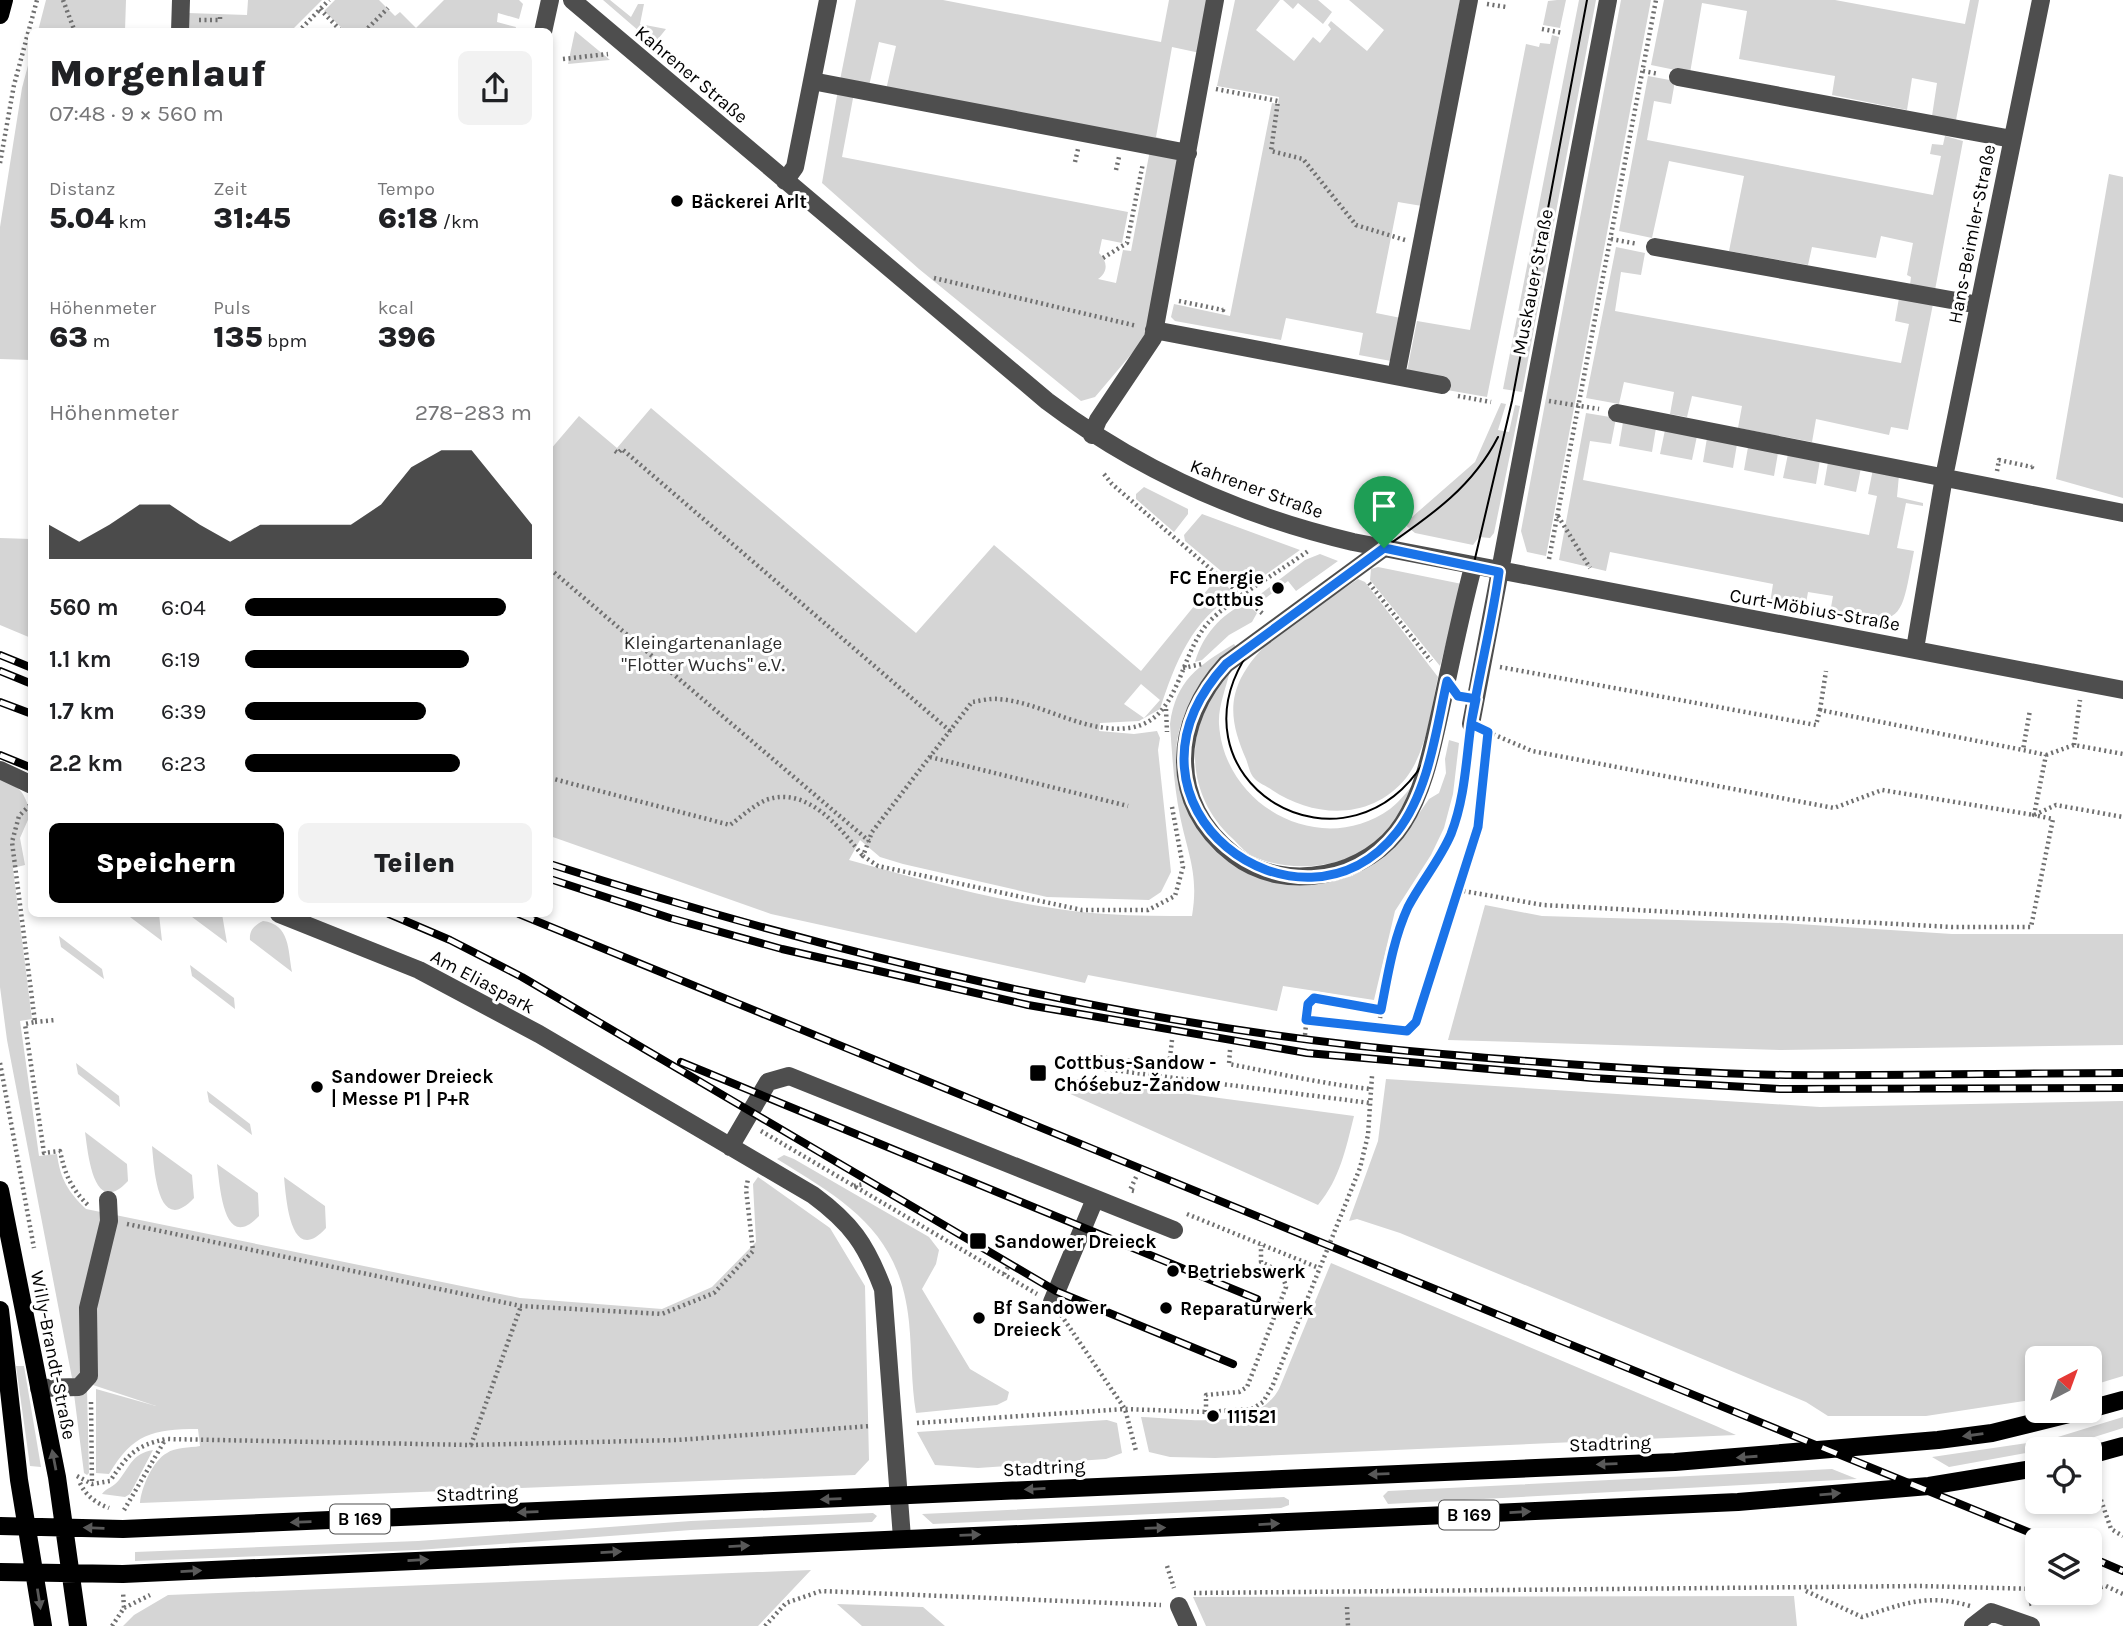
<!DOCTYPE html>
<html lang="de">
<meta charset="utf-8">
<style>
:root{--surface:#fff;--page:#f2f2f2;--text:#202124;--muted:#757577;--accent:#000}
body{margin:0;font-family:Karla,sans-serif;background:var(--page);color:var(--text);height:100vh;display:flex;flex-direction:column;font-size:26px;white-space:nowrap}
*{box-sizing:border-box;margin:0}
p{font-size:23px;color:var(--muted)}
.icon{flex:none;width:38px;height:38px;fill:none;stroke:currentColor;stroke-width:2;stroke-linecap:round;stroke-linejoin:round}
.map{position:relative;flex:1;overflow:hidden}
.panel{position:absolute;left:28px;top:28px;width:525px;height:889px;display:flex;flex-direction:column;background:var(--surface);border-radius:10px;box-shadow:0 4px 10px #0003}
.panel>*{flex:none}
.needle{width:46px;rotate:41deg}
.fabs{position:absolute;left:2025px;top:1346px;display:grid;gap:14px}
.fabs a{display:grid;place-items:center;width:77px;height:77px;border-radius:10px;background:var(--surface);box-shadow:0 4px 10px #0003;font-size:35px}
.pin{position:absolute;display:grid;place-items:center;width:60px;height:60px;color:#fff;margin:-72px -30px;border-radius:50% 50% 50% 0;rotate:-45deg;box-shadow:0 0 7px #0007}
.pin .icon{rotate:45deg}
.round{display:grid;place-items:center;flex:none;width:74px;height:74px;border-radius:10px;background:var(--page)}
.overview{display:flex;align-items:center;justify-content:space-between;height:119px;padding:0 21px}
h1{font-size:38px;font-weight:800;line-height:52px}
.metrics{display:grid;grid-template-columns:repeat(3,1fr);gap:10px;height:119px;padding:7px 21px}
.metrics div{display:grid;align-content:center}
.metrics b{font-size:30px;font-weight:800}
.metrics small{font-size:19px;font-weight:400}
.metrics p{font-size:19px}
.chart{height:196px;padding:14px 21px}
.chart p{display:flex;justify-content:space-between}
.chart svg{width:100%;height:126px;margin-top:7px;fill:var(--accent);opacity:.7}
.primary-button{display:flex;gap:14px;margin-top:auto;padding:14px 21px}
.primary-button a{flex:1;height:80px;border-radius:10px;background:var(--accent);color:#fff;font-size:28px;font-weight:800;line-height:80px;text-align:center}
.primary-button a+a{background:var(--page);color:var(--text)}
ul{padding:0 21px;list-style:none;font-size:23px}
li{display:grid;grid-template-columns:112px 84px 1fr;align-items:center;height:52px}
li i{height:18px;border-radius:9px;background:var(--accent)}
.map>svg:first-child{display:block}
.green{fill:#d5d5d5;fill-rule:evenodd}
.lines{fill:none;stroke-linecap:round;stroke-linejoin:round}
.path{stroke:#707070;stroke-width:4.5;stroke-dasharray:2 3.5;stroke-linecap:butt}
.minor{stroke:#4e4e4e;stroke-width:18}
.major{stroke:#000;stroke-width:18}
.tram{stroke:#000;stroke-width:2}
.rail-casing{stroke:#000;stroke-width:8}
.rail{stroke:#fff;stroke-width:5;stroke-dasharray:16;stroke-linecap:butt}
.oneway{fill:#595959}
.route-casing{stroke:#fff;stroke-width:14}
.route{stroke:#1a73e8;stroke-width:9}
.poi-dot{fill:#000;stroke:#fff;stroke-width:2.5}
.labels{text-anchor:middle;stroke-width:6;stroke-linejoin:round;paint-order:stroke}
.shield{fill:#fff;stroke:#4c4c4c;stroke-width:2}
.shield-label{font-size:18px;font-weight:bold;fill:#000}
.street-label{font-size:19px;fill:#000;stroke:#fff}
.poi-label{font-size:19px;font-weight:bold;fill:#000;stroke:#fff;text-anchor:start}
.park-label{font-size:19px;fill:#2c2c2c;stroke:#fff}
</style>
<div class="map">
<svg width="2123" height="1626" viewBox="0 0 2123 1626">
<rect width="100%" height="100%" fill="#fff"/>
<path class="green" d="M46 0H126L125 31H38Z
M248 0H322L291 31 188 32V13L247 15Z
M335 0H379L395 16 400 12 416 28 444 0H519L523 4 519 19 498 13 497 22 516 27 515 31 346 32 324 11Z
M603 0H610L631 17 638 4H644L640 24 666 29 654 44Z
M856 0H943L1161 42 1169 0H1210L1200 53 1172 47 1156 137 1183 145 886 90 896 46 879 42 869 86 840 80Z
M1235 0H1280L1256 30 1294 61 1313 37 1320 43 1331 29 1328 25 1331 21 1367 51 1384 30 1349 0H1460L1422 206 1398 202 1376 313 1401 318 1391 361 1359 355 1363 333 1286 318 1281 340 1175 321 1171 317 1174 304 1230 316 1272 103 1278 104 1279 97 1217 86Z
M1283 0H1318L1332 12 1323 24 1298 3 1293 9Z
M1557 0H1566L1560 28 1543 25 1548 1Z
M1579 0H1596L1522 392 1503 389Z
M1621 0H1651L1546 556 1527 552 1521 531Z
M1664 0H1835L1965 24 1970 0H1979L1956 120 1932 116 1937 83 1912 78 1907 110 1832 95 1835 76 1739 59 1747 11 1702 3 1690 73 1651 65Z
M575 31 610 60 568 64Z
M1552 35 1559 37 1487 397 1447 390 1449 379 1407 371 1417 321 1470 330 1526 44 1539 47 1540 43 1550 44Z
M31 54V360L0 359V227L22 88Z
M1648 76 1675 81 1671 104 1654 101 1647 140 1933 195 1941 156 1930 154 1932 144 1943 145 1945 136 1963 141 1935 290 1910 285 1911 277 1907 275 1913 243 1881 236 1876 258 1812 247 1808 265 1729 251 1744 176 1669 161 1652 238 1619 231Z
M838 90 854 93 842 157 1128 212 1122 243 1102 239 1099 253C1108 262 1108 272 1098 279L1116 283 1123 250 1131 251 1150 150 1179 158 1145 338 1095 397 1081 401 919 269 822 183Z
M2109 174 2123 177V498L2056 479Z
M1616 247 1645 253 1641 275 1621 272 1615 311 1901 363 1909 324 1895 321 1899 298 1933 304 1908 430 1891 427 1889 435 1816 419 1812 442 1738 428 1742 406 1692 396 1687 417 1670 414 1674 392 1624 382 1619 404 1586 398Z
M1501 403 1506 404 1498 430 1509 432 1515 405 1520 406 1494 533 1490 538 1479 537 1473 545 1415 533 1404 524 1475 462Z
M651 408 916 633 994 545 1141 671 1217 578 1236 594C1192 619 1175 663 1160 709L1139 721 1100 723 1099 731 1134 734 1157 731 1160 738 1158 750 1171 872 1161 892 1149 900 1047 897 903 864 880 857 860 840 849 860C929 882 1024 909 1106 914 1135 916 1164 916 1192 916 1199 874 1188 855 1180 816 1174 786 1172 755 1170 724 1176 680 1198 666 1234 644L1236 647C1199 679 1166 727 1179 779 1183 794 1221 845 1231 861L1329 881 1352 876 1376 862 1399 842 1429 799 1439 793 1446 773 1445 759 1449 740 1459 743 1453 794 1444 828 1431 855 1395 911 1374 1000 1283 986 1277 1011 1088 975 1085 983 771 914 550 836V450L579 416 617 448ZM1141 684 1160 700 1144 718 1124 704Z
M1586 413 1616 418 1611 444 1590 441 1583 480 1869 535 1877 496 1868 494 1873 469 1899 475 1897 497 1923 503V506L1906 503 1897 548 1914 551C1900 623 1905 626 1830 613L1833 596 1808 592 1805 609 1770 603 1773 584 1610 552 1606 571 1559 560Z
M1623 422 1656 428 1652 452 1619 446Z
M1665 430 1697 436 1692 460 1660 454Z
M1707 438 1737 444 1733 468 1703 462Z
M1748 447 1778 453 1774 476 1744 470Z
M1788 454 1820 460 1816 484 1783 478Z
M1828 462 1861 468 1856 492 1824 485Z
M1144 487 1188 509V514L1174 532 1136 499V494Z
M1202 514 1300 550 1244 590 1185 541 1184 535Z
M0 538 31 539V638L0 625Z
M1320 554 1338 561 1296 591 1288 581 1259 603 1254 599 1305 560Z
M1378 567 1462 584 1440 666 1370 580 1371 569Z
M1358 579 1365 582 1438 677C1431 709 1427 751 1406 778 1371 821 1314 818 1272 790 1267 786 1258 783 1254 778 1250 774 1248 764 1246 759 1234 731 1227 706 1241 678 1264 633 1318 607 1358 579Z
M1246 603 1257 613 1252 622 1229 635 1202 660 1195 662C1203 635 1220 615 1246 603Z
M1230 671C1226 688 1218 707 1219 724 1224 806 1320 859 1390 809 1398 803 1405 794 1412 786 1406 801 1401 817 1391 829 1358 867 1296 876 1252 856 1245 852 1238 844 1232 838 1182 792 1184 720 1230 671Z
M0 779C24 790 22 790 31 813L20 838 25 865 13 868 32 1019 20 1021 39 1156 57 1154C60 1178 68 1192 86 1209L520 1298 662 1309 712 1287 756 1242 753 1184 758 1177 830 1228 865 1286 869 1460 855 1475 140 1503C141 1488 153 1460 167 1453 175 1447 190 1448 200 1446L198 1429C152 1429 133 1434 109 1474L96 1473V1389L156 1406 72 1378 7 1040 0 987Z
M1485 905 1542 916 1783 923 1952 934H2123V1045L1781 1050 1448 1040Z
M126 914H159L162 941Z
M188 914H222L227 943Z
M263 921C290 924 288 950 292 972L250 940C249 930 255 925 263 921Z
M59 936 102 969 104 979 61 947Z
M190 965 234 998 235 1009 192 976Z
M76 1063 119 1096 120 1107 78 1074Z
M1061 1077 1354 1116C1346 1148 1340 1179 1318 1205L1057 1088Z
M1386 1079 1820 1107 2123 1101V1376L2090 1386V1358H2037V1399L1926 1416H1828L1806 1402 1400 1233 1357 1219 1349 1221 1378 1141Z
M207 1091 250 1124 252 1135 209 1102Z
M85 1132 127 1164 128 1181C93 1219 88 1152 85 1132Z
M152 1146 192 1175 194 1198C157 1238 154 1166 152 1146Z
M784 1155 794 1159 929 1237 939 1250 936 1264 922 1289 970 1369 1009 1392 1007 1400 997 1405 916 1413C911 1383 912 1352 909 1322 900 1232 847 1202 777 1159Z
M217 1164 258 1193 259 1216C223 1254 220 1185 217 1164Z
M284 1177 325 1206 326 1228C290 1268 286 1197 284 1177Z
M1331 1263 1716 1426 1736 1435 1215 1458 1170 1457 1149 1452 1141 1417C1183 1418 1255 1433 1279 1389Z
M16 1366H24L41 1467 30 1466Z
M87 1388 89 1473 87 1475 84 1473 74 1394Z
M2123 1417V1428L2069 1445 1949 1467 1932 1457 2048 1440Z
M1107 1420 1117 1423 1122 1453 1106 1459 978 1468 935 1465 917 1432Z
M153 1450 130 1494 125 1497 102 1494C106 1488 114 1487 119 1480 131 1465 132 1454 153 1450Z
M1832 1469 1857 1479 1388 1504 1383 1496 1388 1491Z
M1284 1497 1289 1500V1505L1281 1508 933 1524 922 1514Z
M873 1513 877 1516 872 1522 691 1530 418 1550 135 1561V1552L418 1541 691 1521Z
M811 1570 758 1626H123L134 1615 168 1595Z
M1794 1596 1797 1626H1206L1193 1597Z
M837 1604 923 1607 945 1626H862Z"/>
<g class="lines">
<path class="path" d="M63 0 75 32
M1487 4 1506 7
M320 9 342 32
M199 20H220V14
M1542 29 1563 33
M298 32 329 0
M364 32 388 8
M452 32H458
M563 59 608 54
M1643 71 1659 74
M1216 89 1278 101 1271 151 1303 159 1356 225 1405 240
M1075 162 1078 149
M0 163 14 85 37 0
M1116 170 1119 157
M1611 239 1638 244
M1103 258 1127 243 1143 163
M934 278 1137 326
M1179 301 1223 310 1224 307
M1458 396 1491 402
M1549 401 1599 409
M615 451 618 453 622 449 950 731
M1997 471 1999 460 2032 467 2033 463
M1104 474 1112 484 1263 614
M1558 516 1590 568
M1549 559 1656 0
M550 569 869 841
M1369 583 1431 661
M1500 667 1816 725 1820 710 2023 750
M1183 668 1202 664
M1166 709 1167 732
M1820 710 1826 671
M1488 732 1532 751 1834 808 1882 790 2034 815 2056 805 2123 817
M2074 745 2080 700
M2046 755 2074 745 2123 754
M930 757 1128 806
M550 778 730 825C741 817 754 805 766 800 807 785 840 828 863 856
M30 805 19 816 12 842 35 1022 25 1024 44 1153 60 1151C65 1174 71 1189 89 1206
M1172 807 1183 867 1175 896 1148 910H1082L878 866 863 856 872 832 972 702C980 701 990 698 998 699 1042 702 1084 734 1129 728 1180 721 1178 657 1208 623 1229 600 1282 570 1308 551
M1458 890 1543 905 1952 927H2031L2053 819 2034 815 2046 755 2023 750 2030 710
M1380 1018 1395 938 1409 905 1450 835 1463 796 1469 742
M1306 1020 1407 1031 1416 1022 1478 827 1488 733
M35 1022 55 1020
M1305 1035 1308 1004 1314 998 1381 1010
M1172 1040 1169 1066 1091 1056 1089 1067 1370 1103
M1230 1050 1229 1064C1276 1073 1323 1084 1371 1089
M0 1063 34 1248
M761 1131 1037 1294
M854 1186 864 1184
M1134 1191 1130 1190 1137 1175
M1187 1214 1319 1268
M127 1224 521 1306 662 1314 714 1293 753 1251 746 1189 748 1179
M1004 1274 1008 1267
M1061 1315 1125 1409 1136 1451
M91 1402 92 1484
M1206 1412V1395L1239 1392 1247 1387 1286 1287C1283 1273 1274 1268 1261 1262V1245
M917 1423 1125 1409 1206 1412 1252 1409 1263 1402 1272 1387 1360 1168 1368 1135 1372 1076
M471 1445 521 1306
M2092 1474 2111 1529 2123 1536
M77 1476 92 1484 110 1481C128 1455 134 1446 166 1439L471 1445 677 1440 871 1426
M80 1483C86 1496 96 1503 109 1508
M124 1510 165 1440
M1167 1566 1174 1588
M2090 1590 2106 1586 2123 1594
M1806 1591 1862 1617C1903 1604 1927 1593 1970 1606
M1194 1593 1920 1586 2037 1589
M2029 1604 2080 1592
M1347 1607 1348 1626
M124 1608 150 1595
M112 1626 124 1608 123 1592
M765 1626 786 1603 821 1591 1161 1605"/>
<path class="minor" d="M572 0 1047 401C1137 469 1242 516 1353 542L2123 690
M180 32 181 0
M543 32 550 0
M1678 77 2012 139
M812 81 1188 153
M785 181 795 167 828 0
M1655 247 1979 305
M1154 330 1442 385
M1396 376 1469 0
M1617 413 2123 513
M1092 435 1098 420 1153 338 1215 0
M1384 548 1226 664C1173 722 1167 803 1234 855 1285 895 1370 876 1403 823 1423 792 1431 753 1439 717 1450 667 1460 616 1473 567
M1915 649 1944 477 2041 0
M1471 724 1608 0
M0 770 32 785
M279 914 419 970 539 1034 813 1195C851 1223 866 1244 883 1289L902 1538
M730 1147 768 1082 789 1076 1174 1230
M1052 1302 1095 1199
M39 1388 79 1387 89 1376 88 1308 109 1221 108 1200
M1179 1606 1188 1626
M1973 1626 1991 1612 2031 1626"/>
<path class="major" d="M0 15 4 0
M0 1190 57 1477 78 1626
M0 1310 19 1480 43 1626
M2090 1409 2123 1400
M2090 1455 2123 1446
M0 1526 123 1529 1675 1462 1938 1440 1992 1433 2085 1410
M0 1572 123 1574 1738 1502 1929 1486 2037 1468"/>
<path class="tram" d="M1384 548C1430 516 1472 488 1498 437
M1473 567 1512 401 1587 0
M1256 642C1151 778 1353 901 1432 748"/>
<g class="rail-casing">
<path id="rail" d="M0 655 32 668
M0 671 32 684
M0 702 32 714
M0 755 32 768
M550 864C839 956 1138 1028 1442 1054 1556 1064 1672 1073 1786 1075 1898 1076 2011 1073 2123 1073
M550 879 670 918 782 949 1028 1005 1307 1053 1592 1078 1780 1089 2123 1088
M389 914 450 940 522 977 1056 1291 1233 1364
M519 914 2048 1540
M681 1062 1257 1299
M2090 1557 2123 1571"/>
</g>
<use href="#rail" class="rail"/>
</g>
<defs><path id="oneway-solid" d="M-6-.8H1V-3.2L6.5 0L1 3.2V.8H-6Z" transform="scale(1.75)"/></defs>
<g class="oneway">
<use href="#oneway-solid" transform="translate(1973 1435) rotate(172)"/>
<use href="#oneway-solid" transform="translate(1747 1457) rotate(176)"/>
<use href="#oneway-solid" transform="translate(54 1460) rotate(-101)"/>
<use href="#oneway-solid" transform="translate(1607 1464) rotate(178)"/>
<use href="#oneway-solid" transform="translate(1379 1474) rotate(178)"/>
<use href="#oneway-solid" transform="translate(1035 1489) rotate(177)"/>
<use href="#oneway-solid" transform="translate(1830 1494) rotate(-5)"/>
<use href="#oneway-solid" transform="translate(831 1499) rotate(178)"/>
<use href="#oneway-solid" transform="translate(528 1512) rotate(178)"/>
<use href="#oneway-solid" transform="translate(1520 1512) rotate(-3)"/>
<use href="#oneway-solid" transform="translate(301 1522) rotate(178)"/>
<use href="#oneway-solid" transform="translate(1269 1524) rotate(-3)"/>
<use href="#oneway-solid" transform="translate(94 1528) rotate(-178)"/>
<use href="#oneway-solid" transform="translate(1155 1528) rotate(-2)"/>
<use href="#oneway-solid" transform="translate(970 1535) rotate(-2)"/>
<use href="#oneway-solid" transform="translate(739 1546) rotate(-3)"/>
<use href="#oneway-solid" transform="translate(611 1552) rotate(-3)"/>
<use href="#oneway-solid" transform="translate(418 1560) rotate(-3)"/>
<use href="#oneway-solid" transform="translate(191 1571) rotate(-3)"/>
<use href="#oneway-solid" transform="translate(39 1599) rotate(81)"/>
</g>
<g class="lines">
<g class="route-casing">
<path id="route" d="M1384 548 1226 664C1096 806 1301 954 1397 832 1429 791 1436 730 1447 681L1458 696 1476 699 1471 724 1488 732 1478 827 1416 1022 1407 1031 1306 1020 1308 1004 1314 998 1381 1010C1388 974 1393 940 1408 907 1421 882 1440 860 1451 834 1465 798 1466 761 1471 724 1479 673 1492 623 1499 572L1384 548"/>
</g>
<use href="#route" class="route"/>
</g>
<g class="poi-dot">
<circle cx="677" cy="201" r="7"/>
<circle cx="1278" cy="588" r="7"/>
<rect x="1029" y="1064" width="18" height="18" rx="3.5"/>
<circle cx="317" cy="1087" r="7"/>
<rect x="969" y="1232" width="18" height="18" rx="3.5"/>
<circle cx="1173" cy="1271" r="7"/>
<circle cx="1166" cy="1308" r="7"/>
<circle cx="979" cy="1318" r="7"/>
<circle cx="1213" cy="1416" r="7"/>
</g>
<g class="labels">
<g class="shield">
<rect x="1439" y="1500.5" width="60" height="29" rx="5"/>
<rect x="330" y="1504.5" width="60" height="29" rx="5"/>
</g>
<g class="shield-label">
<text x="1469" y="1521">B 169</text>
<text x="360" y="1525">B 169</text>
</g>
<g class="street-label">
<text transform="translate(692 74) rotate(40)" y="7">Kahrener Straße</text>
<text transform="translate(1971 234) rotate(-79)" y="7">Hans-Beimler-Straße</text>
<text transform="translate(1532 282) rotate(-79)" y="7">Muskauer Straße</text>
<text transform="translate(1257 488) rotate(20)" y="7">Kahrener Straße</text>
<text transform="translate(1815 609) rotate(10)" y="7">Curt-Möbius-Straße</text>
<text transform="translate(483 981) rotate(28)" y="7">Am Eliaspark</text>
<text transform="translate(54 1355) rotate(79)" y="7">Willy-Brandt-Straße</text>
<text transform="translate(1610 1443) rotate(-2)" y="7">Stadtring</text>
<text transform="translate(1044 1467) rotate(-3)" y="7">Stadtring</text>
<text transform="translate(477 1493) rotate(-2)" y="7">Stadtring</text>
</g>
<g class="poi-label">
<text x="691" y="208">Bäckerei Arlt</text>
<text x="1264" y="584" text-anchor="end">FC Energie<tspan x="1264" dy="22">Cottbus</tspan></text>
<text x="1054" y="1069">Cottbus-Sandow -<tspan x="1054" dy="22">Chóśebuz-Žandow</tspan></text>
<text x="331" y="1083">Sandower Dreieck<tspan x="331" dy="22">| Messe P1 | P+R</tspan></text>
<text x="994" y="1248">Sandower Dreieck</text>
<text x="1187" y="1278">Betriebswerk</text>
<text x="993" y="1314">Bf Sandower<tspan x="993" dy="22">Dreieck</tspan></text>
<text x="1180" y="1315">Reparaturwerk</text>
<text x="1227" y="1423">111521</text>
</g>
<g class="park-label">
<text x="703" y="649">Kleingartenanlage<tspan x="703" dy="22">"Flotter Wuchs" e.V.</tspan></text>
</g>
</g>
</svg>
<div class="fabs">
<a><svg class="needle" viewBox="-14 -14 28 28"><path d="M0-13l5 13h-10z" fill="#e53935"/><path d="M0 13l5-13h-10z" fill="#757577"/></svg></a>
<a><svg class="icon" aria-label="locate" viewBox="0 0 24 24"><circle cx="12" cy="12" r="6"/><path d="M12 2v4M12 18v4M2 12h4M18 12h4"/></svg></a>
<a><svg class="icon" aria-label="layers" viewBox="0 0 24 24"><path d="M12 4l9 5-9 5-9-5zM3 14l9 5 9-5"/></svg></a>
</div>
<div class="pin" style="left:1384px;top:548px;background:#1e9e55"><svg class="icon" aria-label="arrive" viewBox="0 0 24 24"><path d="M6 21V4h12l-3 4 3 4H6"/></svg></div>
<section class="panel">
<div class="overview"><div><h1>Morgenlauf</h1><p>07:48 · 9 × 560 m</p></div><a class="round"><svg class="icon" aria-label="share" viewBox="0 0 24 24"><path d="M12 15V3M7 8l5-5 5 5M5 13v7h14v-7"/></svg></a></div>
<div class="metrics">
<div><p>Distanz</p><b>5.04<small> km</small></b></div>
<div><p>Zeit</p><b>31:45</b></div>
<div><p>Tempo</p><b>6:18<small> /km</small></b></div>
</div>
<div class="metrics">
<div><p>Höhenmeter</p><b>63<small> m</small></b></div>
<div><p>Puls</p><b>135<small> bpm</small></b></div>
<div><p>kcal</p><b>396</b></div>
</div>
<div class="chart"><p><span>Höhenmeter</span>278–283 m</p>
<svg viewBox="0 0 160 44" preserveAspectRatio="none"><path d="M0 44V32L10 38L20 32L30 25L40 25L50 32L60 38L70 32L80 32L90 32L100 32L110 25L120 12L130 6L140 6L150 19L160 32V44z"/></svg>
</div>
<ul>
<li><b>560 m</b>6:04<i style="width:91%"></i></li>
<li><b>1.1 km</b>6:19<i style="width:78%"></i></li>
<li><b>1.7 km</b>6:39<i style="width:63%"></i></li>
<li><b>2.2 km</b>6:23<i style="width:75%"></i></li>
</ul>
<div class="primary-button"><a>Speichern</a><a>Teilen</a></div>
</section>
</div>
